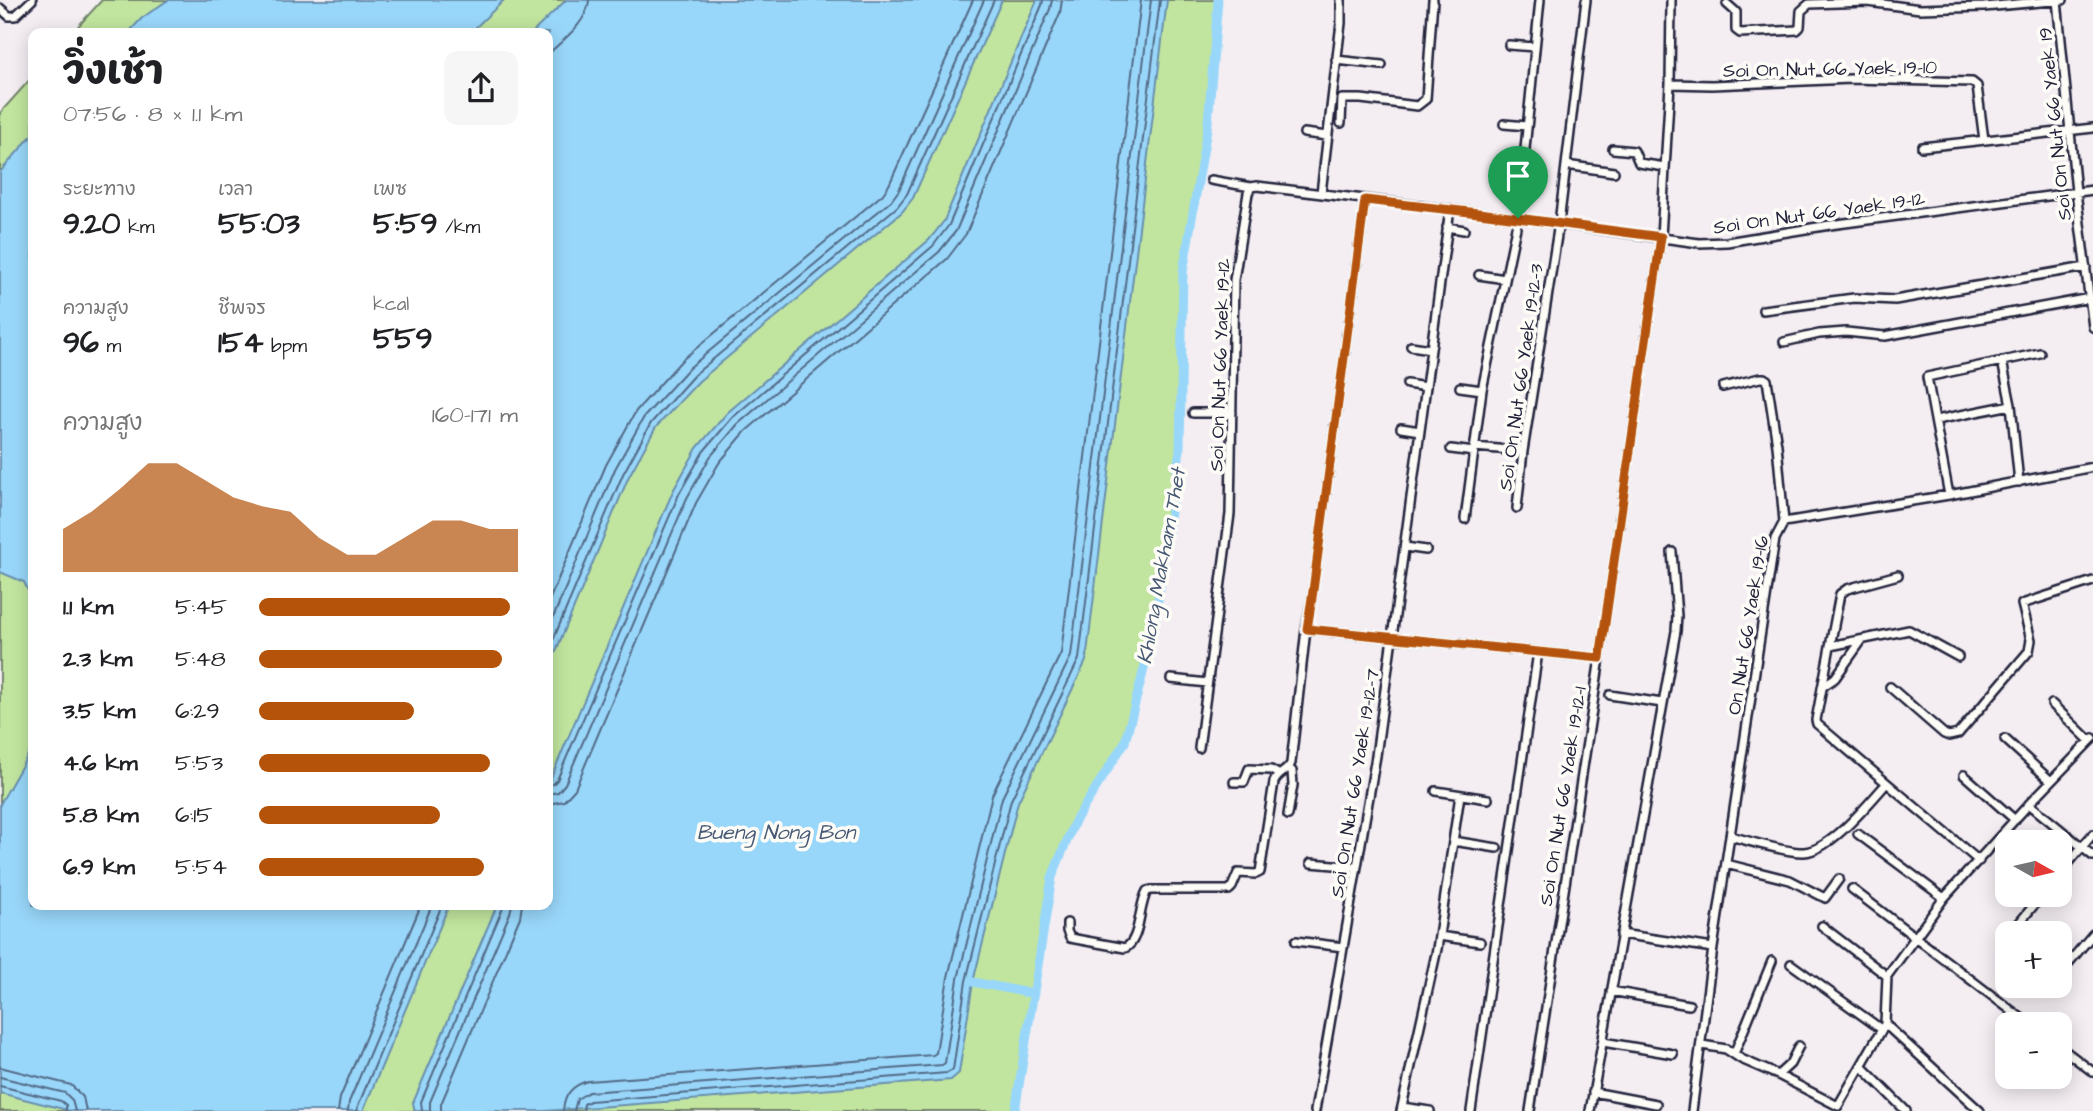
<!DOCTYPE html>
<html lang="th">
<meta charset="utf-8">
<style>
:root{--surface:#fff;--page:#f6f6f6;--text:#202124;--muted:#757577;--accent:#b45309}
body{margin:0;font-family:"Architects Daughter","Playpen Sans Thai",sans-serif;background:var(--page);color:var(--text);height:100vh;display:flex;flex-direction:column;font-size:26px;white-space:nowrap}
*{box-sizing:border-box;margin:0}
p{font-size:23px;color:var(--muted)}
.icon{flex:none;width:38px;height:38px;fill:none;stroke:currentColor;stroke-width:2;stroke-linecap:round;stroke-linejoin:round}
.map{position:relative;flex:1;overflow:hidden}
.drawer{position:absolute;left:28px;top:28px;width:525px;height:882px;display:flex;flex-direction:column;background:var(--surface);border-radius:14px;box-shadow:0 4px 18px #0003}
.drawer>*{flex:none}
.needle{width:46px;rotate:98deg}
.controls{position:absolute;left:1995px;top:830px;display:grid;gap:14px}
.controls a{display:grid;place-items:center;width:77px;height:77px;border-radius:14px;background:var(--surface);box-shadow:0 4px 18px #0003;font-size:35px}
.pin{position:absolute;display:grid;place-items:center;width:60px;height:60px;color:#fff;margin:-72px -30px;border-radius:50% 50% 50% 0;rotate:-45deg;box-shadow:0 0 7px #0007}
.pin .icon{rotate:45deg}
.round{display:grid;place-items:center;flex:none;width:74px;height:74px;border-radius:14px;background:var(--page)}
.headline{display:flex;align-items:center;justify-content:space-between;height:119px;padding:0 35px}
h1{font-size:38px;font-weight:800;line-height:52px}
.stats{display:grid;grid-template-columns:repeat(3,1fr);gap:10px;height:119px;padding:7px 35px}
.stats div{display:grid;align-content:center}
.stats b{font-size:30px;font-weight:800}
.stats small{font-size:19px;font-weight:400}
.stats p{font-size:19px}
.chart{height:196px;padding:14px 35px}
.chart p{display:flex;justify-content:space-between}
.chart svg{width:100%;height:126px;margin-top:7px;fill:var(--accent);opacity:.7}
ul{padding:0 35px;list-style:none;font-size:23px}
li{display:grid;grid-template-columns:112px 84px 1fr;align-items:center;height:52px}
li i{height:18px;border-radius:9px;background:var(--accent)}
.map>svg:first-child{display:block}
.green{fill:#c1e59e;stroke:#72846c;stroke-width:2}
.water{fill:#99d7fa;stroke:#698fae;stroke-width:2}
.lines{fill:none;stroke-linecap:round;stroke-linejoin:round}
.shore{stroke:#526a87;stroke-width:2}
.canal{stroke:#99d7fa;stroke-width:9}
.minor-casing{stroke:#22223b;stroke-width:12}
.minor{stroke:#fdfcf7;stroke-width:7}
.route-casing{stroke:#fff;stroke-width:14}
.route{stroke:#b45309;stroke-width:9}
.labels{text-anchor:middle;stroke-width:7;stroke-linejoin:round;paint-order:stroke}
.street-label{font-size:19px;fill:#22223b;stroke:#fdfcf7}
.water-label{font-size:21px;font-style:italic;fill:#465874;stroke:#fdfcf7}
</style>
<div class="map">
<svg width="2093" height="1111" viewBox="0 0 2093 1111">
<rect width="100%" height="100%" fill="#f4eef3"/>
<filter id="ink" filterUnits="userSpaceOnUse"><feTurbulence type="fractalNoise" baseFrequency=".0143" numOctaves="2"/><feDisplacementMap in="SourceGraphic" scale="14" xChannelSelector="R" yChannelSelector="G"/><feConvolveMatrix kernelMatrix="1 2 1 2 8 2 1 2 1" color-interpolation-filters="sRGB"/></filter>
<g filter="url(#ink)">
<path class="green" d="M102 0H1218L1208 123 1183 272 1180 450 1153 634 1125 742 1075 821 1052 877 1015 1111H0V113L33 76V905H548V33H72Z"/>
<path class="water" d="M168 0H504L470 33H128L142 18Z
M566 0H1002L913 198 902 212 699 381 656 427 629 476 548 670V33H532Z
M1037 0H1167L1086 661 1018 802 973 982 959 1073 951 1080 545 1111H415L413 1103 497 905H548V785L673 491 697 448 727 413 929 240 944 221Z
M33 134V601L24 582 0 572V172Z
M33 746V905H449L363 1111H71L0 1093V804Z"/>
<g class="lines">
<path class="shore" d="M548 54C563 40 588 22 589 0
M548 603 606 465 636 411 682 360 883 194 889 185 973 0
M548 630 615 469 644 417 689 368 891 201 899 190 984 0
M548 652 623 474 651 423 694 375 897 207 907 194 994 0
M548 785 553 784 557 780 679 494 703 452 732 418 933 246 949 225 1042 5 1043 0
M548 794 558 792 565 784 687 498 710 457 738 424 939 252 956 231 1050 9 1052 0
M548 804 564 801 575 789 696 503 719 463 746 431 947 259 966 234 1060 13 1062 0
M0 1067 71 1085 83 1097 86 1111
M0 1077 65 1093 72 1100 75 1111
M0 1086 61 1101 66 1105V1111
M338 1111 340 1098 421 905
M348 1111 349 1102 432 905
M357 1111 358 1106 442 905
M422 1111 421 1102 502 910 503 905
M430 1111V1102L510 913 512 905
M441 1111V1104L520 917 522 905
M563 1111C564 1095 572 1085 588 1081L933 1055 936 1053 948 977 992 795 1061 653 1141 0
M574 1111 577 1099 589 1092 942 1065 945 1063 958 979 1002 798 1071 656 1151 0
M583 1111 584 1104 590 1101 947 1073 953 1070 966 981 1011 800 1079 659 1160 0"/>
<path class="canal" d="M973 982 1034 994
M1015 1111 1052 877 1075 821 1125 742 1153 634 1180 450 1183 272 1208 123 1218 0"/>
<g class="minor-casing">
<path id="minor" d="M2057 0 2076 192 2093 327
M1727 4 1736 12V30L1740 33 1797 30 1800 27 1801 11 1809 4 1868 2 1920 9 1984 7 2063 0
M0 8 9 16H15L32 0
M1509 45 1535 47
M1336 60 1382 65
M1670 84 1712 85 1851 79 1972 82 1977 86 1984 140
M1341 123 1342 99H1361L1417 106 1426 99 1433 0
M1504 124 1527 126
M1304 133 1327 136
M1922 147 2093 128
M1613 149 1634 151 1639 163 1665 167
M1566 165 1614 172
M1211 180 1251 187
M1321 193 1341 23V0
M1447 227 1464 230
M1479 275 1505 279
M1763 310 1854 298 1895 300 2086 267
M1784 342 1819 334 1846 332 1885 336 2090 298
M1411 346 1431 349
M2002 361 2011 405
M1407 384 1426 387
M1460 387 1482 390
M1723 387 1760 378H1764L1767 380 1777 445 1784 522
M1193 413H1232
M1936 420 2011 405 2019 482
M1401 428 1420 431
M1474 447 1523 451
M1451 449 1474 452
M1949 495 1927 377 2040 353
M1517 508 1523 451 1559 223 1586 0
M1465 519 1482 390 1518 218 1540 0
M1405 547 1426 550
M1898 575 1847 589 1840 594 1816 720 1817 724 1979 861
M1306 629 1600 658
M1830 646 1909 630 1958 657
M1171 679 1207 683
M1822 687 1835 678 1862 640
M1890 687 1944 734 1949 736 1958 734 2029 651 2031 640 2022 604 2093 581
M1610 695 1662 703
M2052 704 2090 741
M2005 739 2051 781
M1199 748 1230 514 1234 280 1248 193 1251 187 1257 186 1487 214 1699 243 1727 242 1830 225 2093 190
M1288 768 1292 771 1293 785 1288 815
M1964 775 2015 820
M1234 782H1244L1249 769 1271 770 1278 774
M1436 791 1488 799
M2029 804 2093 856
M1858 834 1944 898
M1730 836C1749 841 1787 853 1804 852 1830 851 1870 802 1886 784
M1453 841 1497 848
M1311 863 1357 867
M1726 864 1790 880 1825 898 1839 879
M2060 873 2093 834
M1852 889 2029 1024
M1067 923V931L1070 938 1125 948C1141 940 1138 907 1147 891L1151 890H1229L1232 887 1238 873 1256 874 1260 872 1274 782C1278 772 1288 772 1291 763L1306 629 1312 598 1365 200
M1822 926 1887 976
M2011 933 2043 894
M1621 934 1713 948
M1439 936 1480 942
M1296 941 1343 947
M1791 964 1881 1029
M2061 972 2093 934
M1611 991 1689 1005
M1885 1024 1980 1111
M1603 1042 1673 1054
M1702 1045 1726 1049 1741 1059 1778 1075 1838 1106 1885 1024 1887 976 1944 898 2029 804 2093 738
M2060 1047 2093 1072
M1734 1054 1772 961
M1861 1066 1906 1111
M1778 1075 1790 1064 1799 1046
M1593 1092 1656 1104
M1402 1107 1430 1111
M1315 1111 1376 756 1450 209
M1401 1111 1437 949 1460 795
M1471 1111 1538 652
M1530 1111 1600 658 1661 237 1670 84 1671 0
M1590 1111 1676 631 1677 616 1672 552
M1692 1111 1713 948 1775 539 1784 522 1949 495 2093 467"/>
</g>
<use href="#minor" class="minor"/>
</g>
</g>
<g class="lines" filter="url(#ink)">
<g class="route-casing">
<path id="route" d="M1365 200 1487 214 1661 237 1600 658 1307 629 1312 598Z"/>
</g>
<use href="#route" class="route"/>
</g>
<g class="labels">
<g class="street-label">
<text transform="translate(1830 68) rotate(-1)" y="7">Soi On Nut 66 Yaek 19-10</text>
<text transform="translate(2054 124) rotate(-96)" y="7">Soi On Nut 66 Yaek 19</text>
<text transform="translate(1819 212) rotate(-8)" y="7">Soi On Nut 66 Yaek 19-12</text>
<text transform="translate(1219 365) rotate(-88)" y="7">Soi On Nut 66 Yaek 19-12</text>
<text transform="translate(1520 377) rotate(-82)" y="7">Soi On Nut 66 Yaek 19-12-3</text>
<text transform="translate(1747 625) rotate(-81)" y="7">On Nut 66 Yaek 19-16</text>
<text transform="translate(1354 783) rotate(-81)" y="7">Soi On Nut 66 Yaek 19-12-7</text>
<text transform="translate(1562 796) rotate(-81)" y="7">Soi On Nut 66 Yaek 19-12-1</text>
</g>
<g class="water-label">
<text transform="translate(1161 566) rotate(-80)" y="7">Khlong Makham Thet</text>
<text x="776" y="839">Bueng Nong Bon</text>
</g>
</g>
</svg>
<div class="controls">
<a><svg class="needle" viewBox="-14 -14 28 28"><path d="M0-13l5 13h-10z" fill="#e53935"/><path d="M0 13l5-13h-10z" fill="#757577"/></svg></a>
<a>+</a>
<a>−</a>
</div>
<div class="pin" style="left:1518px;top:218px;background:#1e9e55"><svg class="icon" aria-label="arrive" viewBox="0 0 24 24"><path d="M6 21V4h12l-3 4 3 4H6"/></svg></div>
<section class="drawer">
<div class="headline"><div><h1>วิ่งเช้า</h1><p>07:56 · 8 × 1.1 km</p></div><a class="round"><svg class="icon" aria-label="share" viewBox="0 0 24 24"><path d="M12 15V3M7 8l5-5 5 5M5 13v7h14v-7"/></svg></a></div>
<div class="stats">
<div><p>ระยะทาง</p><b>9.20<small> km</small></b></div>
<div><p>เวลา</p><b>55:03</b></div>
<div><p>เพซ</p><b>5:59<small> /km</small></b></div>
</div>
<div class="stats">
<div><p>ความสูง</p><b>96<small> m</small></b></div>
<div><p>ชีพจร</p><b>154<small> bpm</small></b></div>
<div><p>kcal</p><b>559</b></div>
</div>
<div class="chart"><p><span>ความสูง</span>160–171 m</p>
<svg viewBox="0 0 160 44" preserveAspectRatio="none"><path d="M0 44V29L10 23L20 15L30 6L40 6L50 12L60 18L70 21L80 23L90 32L100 38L110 38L120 32L130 26L140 26L150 29L160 29V44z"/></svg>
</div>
<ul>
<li><b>1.1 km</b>5:45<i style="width:97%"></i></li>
<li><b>2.3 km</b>5:48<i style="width:94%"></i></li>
<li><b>3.5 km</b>6:29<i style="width:60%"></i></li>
<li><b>4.6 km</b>5:53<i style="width:89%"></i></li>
<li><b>5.8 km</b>6:15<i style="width:70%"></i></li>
<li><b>6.9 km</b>5:54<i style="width:87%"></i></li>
</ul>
</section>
</div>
